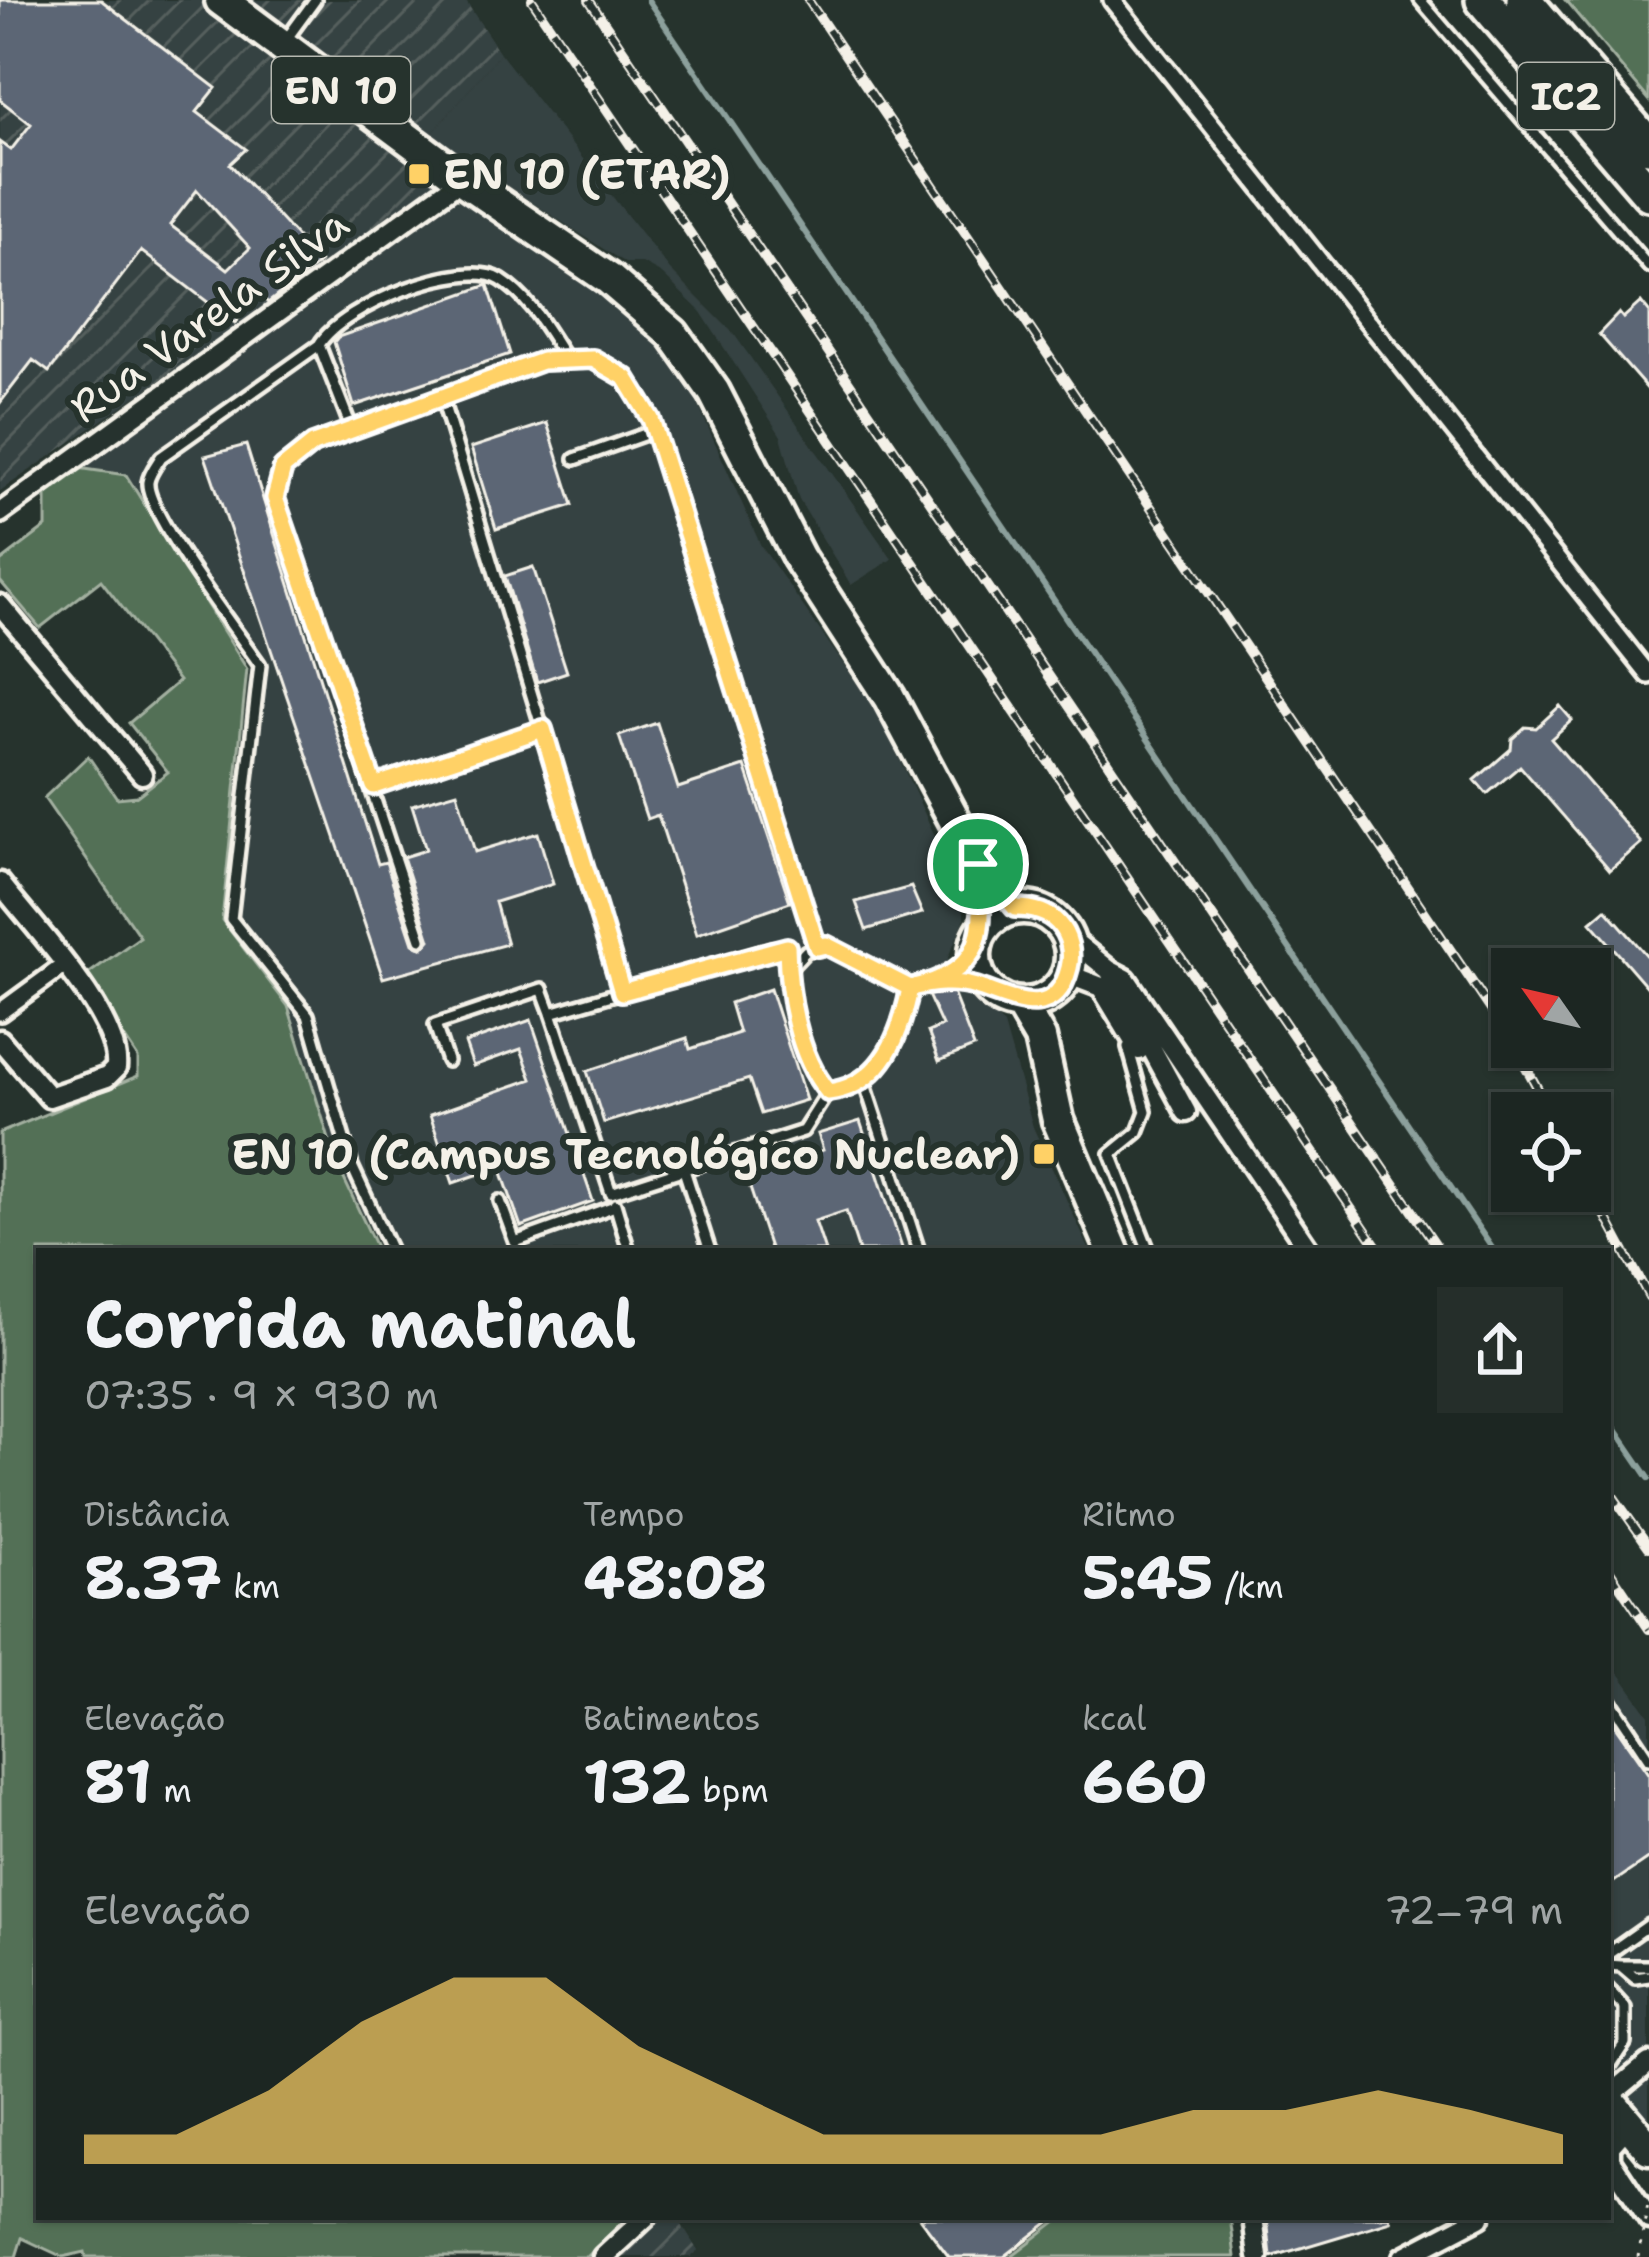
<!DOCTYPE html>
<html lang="pt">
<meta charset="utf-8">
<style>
:root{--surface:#1c2622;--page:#252e2a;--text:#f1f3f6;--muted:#a0a5a5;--line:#3a4340;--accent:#ffd166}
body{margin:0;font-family:"Shantell Sans",sans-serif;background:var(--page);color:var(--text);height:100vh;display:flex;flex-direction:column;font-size:45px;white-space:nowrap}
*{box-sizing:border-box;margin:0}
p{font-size:39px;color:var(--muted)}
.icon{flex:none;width:66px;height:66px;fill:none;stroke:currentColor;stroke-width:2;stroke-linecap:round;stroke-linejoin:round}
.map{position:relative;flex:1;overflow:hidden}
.side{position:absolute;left:36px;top:1248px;width:1575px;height:972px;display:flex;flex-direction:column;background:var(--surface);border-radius:0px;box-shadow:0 3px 9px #0004,0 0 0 3px var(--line)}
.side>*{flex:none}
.needle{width:78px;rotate:304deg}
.controls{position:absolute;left:1491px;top:948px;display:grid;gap:24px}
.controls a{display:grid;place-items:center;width:120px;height:120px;border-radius:0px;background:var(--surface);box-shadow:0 3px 9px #0004,0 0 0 3px var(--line);font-size:60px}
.pin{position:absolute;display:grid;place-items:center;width:102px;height:102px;color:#fff;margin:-51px;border:6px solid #fff;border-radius:50%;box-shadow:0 3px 12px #0007}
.round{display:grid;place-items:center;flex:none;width:126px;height:126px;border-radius:0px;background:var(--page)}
.head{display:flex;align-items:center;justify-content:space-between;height:204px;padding:0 48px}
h1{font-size:66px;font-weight:700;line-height:90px}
.figures{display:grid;grid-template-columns:repeat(3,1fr);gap:18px;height:204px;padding:12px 48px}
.figures div{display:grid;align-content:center}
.figures b{font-size:60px;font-weight:700}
.figures small{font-size:33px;font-weight:400}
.figures p{font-size:33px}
.chart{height:336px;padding:24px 48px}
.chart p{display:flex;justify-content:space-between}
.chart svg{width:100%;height:216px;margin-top:12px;fill:var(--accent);opacity:.7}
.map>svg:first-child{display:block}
.built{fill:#364242}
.industrial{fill:url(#industrial-furrows)}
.green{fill:#526f57;stroke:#a3b0a0;stroke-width:3}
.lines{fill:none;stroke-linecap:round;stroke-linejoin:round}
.stream{stroke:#8ca09c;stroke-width:6}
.building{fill:#5c6674;stroke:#f4f1e8;stroke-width:3;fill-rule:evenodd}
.service-casing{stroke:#f4f1e8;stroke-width:18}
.pedestrian-casing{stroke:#f4f1e8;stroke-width:24}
.minor-casing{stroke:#f4f1e8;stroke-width:27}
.primary-casing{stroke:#f4f1e8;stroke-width:39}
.trunk-casing{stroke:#f4f1e8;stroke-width:42}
.service{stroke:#26332d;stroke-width:9}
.pedestrian{stroke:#26332d;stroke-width:15}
.minor{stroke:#26332d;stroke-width:18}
.primary{stroke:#26332d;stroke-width:30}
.trunk{stroke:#26332d;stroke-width:33}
.rail-casing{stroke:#f4f1e8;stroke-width:10}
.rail{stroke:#26332d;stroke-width:6;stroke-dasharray:18;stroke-linecap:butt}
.path-bridge{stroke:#f4f1e8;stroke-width:3;stroke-dasharray:3 9;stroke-linecap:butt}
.route-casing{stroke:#fff;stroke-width:24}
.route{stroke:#ffd166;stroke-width:15}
.poi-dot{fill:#ffd166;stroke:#26332d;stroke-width:4.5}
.labels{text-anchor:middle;stroke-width:12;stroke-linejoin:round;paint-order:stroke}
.shield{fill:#26332d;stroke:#b6b8b0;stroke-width:3}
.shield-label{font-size:39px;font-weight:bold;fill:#f4f1e8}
.poi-label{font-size:42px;font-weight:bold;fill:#f4f1e8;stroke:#26332d;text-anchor:start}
.street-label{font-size:42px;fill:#f4f1e8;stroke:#26332d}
</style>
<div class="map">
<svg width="1649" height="2257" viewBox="0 0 1649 2257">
<defs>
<pattern id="industrial-furrows" width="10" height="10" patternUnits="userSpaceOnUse" patternTransform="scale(3)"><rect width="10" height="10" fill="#364242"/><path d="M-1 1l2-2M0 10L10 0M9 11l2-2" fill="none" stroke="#545e5d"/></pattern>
</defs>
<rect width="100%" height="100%" fill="#26332d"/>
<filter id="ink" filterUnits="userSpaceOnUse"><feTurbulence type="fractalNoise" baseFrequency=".00833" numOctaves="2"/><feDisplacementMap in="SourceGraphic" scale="24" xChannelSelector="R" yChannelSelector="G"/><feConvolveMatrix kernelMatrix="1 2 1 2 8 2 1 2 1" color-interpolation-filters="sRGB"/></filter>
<g filter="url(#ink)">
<path class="built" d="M500 53 670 270 734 334 892 559 851 585 799 500 781 436 701 312 662 274 642 263H625L430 136Z
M445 197 471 204 619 308 658 346 692 391 761 546 879 715 964 899V921L948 957 953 992 976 999 1004 1025 1033 1127 1090 1251H382L336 1162 288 1006 223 915 251 661 126 475 71 467Z
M1608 1658 1649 1715V2129L1608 2079Z"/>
<path class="industrial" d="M0 0H465L500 53 430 136 434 190 0 491Z
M662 2217H677L698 2251 691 2257H620Z"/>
<path class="green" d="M1565 0H1649V100Z
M71 467 126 475 247 669 222 920 288 1006 336 1162 378 1251H39V2217H627L587 2257H86L85 2252 63 2257 22 2238 16 2257H0V1133L138 1076V1058L84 977 140 937 44 798 88 756 117 798 137 796 168 772 129 723 179 681 101 580 40 628 0 581V562L46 527V495Z
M1062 2217H1230L1235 2257H1010Z"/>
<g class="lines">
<path class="stream" d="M648 0 1494 1251
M1608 1418 1649 1478"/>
</g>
<path class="building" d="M0 0H101L216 88 197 112 246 149 230 164 320 262 268 303 259 293 235 323 141 251 49 372 33 360 0 403V142L11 150 31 124 0 100ZM197 190 250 248 228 269 170 225Z
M488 285 510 354 354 406 334 342 338 337Z
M1641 302 1649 312V391L1599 334 1619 313 1623 318Z
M547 423 573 505 496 529 471 448Z
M246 445 378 864 386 862 413 943 423 948 430 940 403 857 426 850 412 805 457 792 475 852 538 833 553 884 495 902 507 944 383 978 205 456Z
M533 567 567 672 537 682 505 576Z
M1560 706 1572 720 1551 739 1641 843 1610 870 1520 766 1487 794 1475 780 1511 749 1512 739 1525 727 1536 728Z
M657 723 678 788 745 766 790 902 697 934 658 815 647 819 619 736Z
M911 887 922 913 866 930 856 902Z
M1606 909 1649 958V989L1591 922Z
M770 989 806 1100 761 1114 749 1079 604 1123 587 1071 687 1038 690 1049 739 1033 730 1003Z
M953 993 974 1047 939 1061 928 1032 942 1026 928 995Z
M531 1020 593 1201 521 1227 500 1167 453 1183 430 1115 532 1079 521 1049 473 1066 465 1043Z
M860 1121 903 1251H859L846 1211 815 1221 825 1251H771L746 1176 823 1150 818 1134Z
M1608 1716 1649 1775V1858L1608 1886Z
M919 2217H1056L1004 2257H949Z
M1267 2217H1390L1391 2221 1271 2257Z"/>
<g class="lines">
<g class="service-casing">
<path id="service" d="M1420 0 1649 267
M285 41 315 0
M319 345 351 427
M575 459 654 431
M374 786 543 729
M421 939 275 498 283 468 312 444 442 399
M788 970 787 947 772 948 622 992 442 399C494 379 578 329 626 379 636 389 643 407 651 419L817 947
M938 982 975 986 997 998
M910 988C901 1037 880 1086 828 1092 800 1059 795 1011 788 970L806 951 826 945 910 988 938 982 974 951
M622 992 551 1013 611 1193 803 1131 828 1092
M1128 1047 1146 1111 1138 1132 1111 1154 1149 1251
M447 1061 435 1025 542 989 551 1013
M864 1081 919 1251
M684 1170 710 1251
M500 1201 515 1242 615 1206
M615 1204 629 1251
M391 1251 352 1166 308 1015 231 919 260 665C239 634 145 512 148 482 149 474 156 465 161 457L319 345C342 306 465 257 501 280 531 299 547 330 566 359
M1608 1697 1649 1759
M1608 1954 1649 1925
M1608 1965 1621 1966 1635 1978 1649 1976
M1621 1966H1649
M1608 1989 1625 2008V2043L1608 2069"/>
</g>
<g class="pedestrian-casing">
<path id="pedestrian" d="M1112 0 1649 675
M0 1012 63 966"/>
</g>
<g class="minor-casing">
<path id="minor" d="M0 513 462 179
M0 605 142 774
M0 883C32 925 121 1017 116 1068L107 1077 49 1097 0 1040
M1066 935 1109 970 1186 1112
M1109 970 1126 979 1310 1251
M1067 974 1101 987 1139 1050
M1608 2097 1649 2063
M1629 2125 1610 2146V2160L1649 2219
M1253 2217 1258 2257
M603 2257 646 2217
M1404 2257 1480 2217"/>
</g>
<g class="primary-casing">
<path id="primary" d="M221 0 462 179 609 279 673 334 714 392 799 558 889 697 978 864 1015 908
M975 956a48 48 0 1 1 96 0a48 48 0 1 1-96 0Z
M1020 1004 1040 1038 1058 1120 1113 1251
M1608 2099 1649 2148"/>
</g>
<g class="trunk-casing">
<path id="trunk" d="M1483 0 1649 193
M1524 0 1649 146"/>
</g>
<use href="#service" class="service"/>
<use href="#pedestrian" class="pedestrian"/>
<use href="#minor" class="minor"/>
<use href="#primary" class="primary"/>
<use href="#trunk" class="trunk"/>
<g class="rail-casing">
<path id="rail" d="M532 0 1380 1251
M589 0 1440 1251
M808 0 1512 1041
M1515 1047 1551 1113
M1590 1187 1649 1297
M1608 1489 1649 1547
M1608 1568 1649 1629"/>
</g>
<use href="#rail" class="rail"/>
<path class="path-bridge" d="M1638 2257 1649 2199"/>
</g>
</g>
<g class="lines" filter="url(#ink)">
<g class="route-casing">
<path id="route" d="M978 864C985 932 987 971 910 988L826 945 817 947 651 419 626 378 593 359 542 361 313 444 283 468 275 498 374 786 543 729 622 992 787 947C788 994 797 1055 828 1092 880 1086 901 1037 910 988 932 983 954 980 976 987 1009 997 1055 1025 1069 968 1073 953 1069 935 1058 923 1047 911 1031 908 1015 908L978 864"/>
</g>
<use href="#route" class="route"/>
</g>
<g class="poi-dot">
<rect x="407" y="162" width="24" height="24" rx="6"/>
<rect x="1032" y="1142" width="24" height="24" rx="6"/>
</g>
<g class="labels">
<g class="shield">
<rect x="272" y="57" width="138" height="66" rx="9"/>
<rect x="1518" y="63" width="96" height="66" rx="9"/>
</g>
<g class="shield-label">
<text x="341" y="104">EN 10</text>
<text x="1566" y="110">IC2</text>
</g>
<g class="poi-label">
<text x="443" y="189">EN 10 (ETAR)</text>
<text x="1020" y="1169" text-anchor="end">EN 10 (Campus Tecnológico Nuclear)</text>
</g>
<g class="street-label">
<text transform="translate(209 315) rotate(-36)" y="15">Rua Varela Silva</text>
</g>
</g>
</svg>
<div class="controls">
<a><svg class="needle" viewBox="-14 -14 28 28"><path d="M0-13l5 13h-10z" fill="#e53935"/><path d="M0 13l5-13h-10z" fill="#a0a5a5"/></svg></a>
<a><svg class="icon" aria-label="locate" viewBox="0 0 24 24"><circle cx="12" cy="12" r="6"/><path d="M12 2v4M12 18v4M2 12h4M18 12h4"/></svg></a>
</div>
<div class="pin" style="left:978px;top:864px;background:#1e9e55"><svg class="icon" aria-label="arrive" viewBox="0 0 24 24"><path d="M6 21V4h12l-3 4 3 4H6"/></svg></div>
<section class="side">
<div class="head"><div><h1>Corrida matinal</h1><p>07:35 · 9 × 930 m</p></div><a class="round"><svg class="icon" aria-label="share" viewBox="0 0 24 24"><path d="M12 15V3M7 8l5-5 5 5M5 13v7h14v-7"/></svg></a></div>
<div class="figures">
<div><p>Distância</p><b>8.37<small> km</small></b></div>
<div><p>Tempo</p><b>48:08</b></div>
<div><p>Ritmo</p><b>5:45<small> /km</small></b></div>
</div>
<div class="figures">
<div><p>Elevação</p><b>81<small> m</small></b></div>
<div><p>Batimentos</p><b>132<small> bpm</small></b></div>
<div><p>kcal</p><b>660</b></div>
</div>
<div class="chart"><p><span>Elevação</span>72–79 m</p>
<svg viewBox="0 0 160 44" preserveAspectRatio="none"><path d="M0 44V38L10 38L20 29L30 15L40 6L50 6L60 20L70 29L80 38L90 38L100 38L110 38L120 33L130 33L140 29L150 33L160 38V44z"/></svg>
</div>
</section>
</div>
